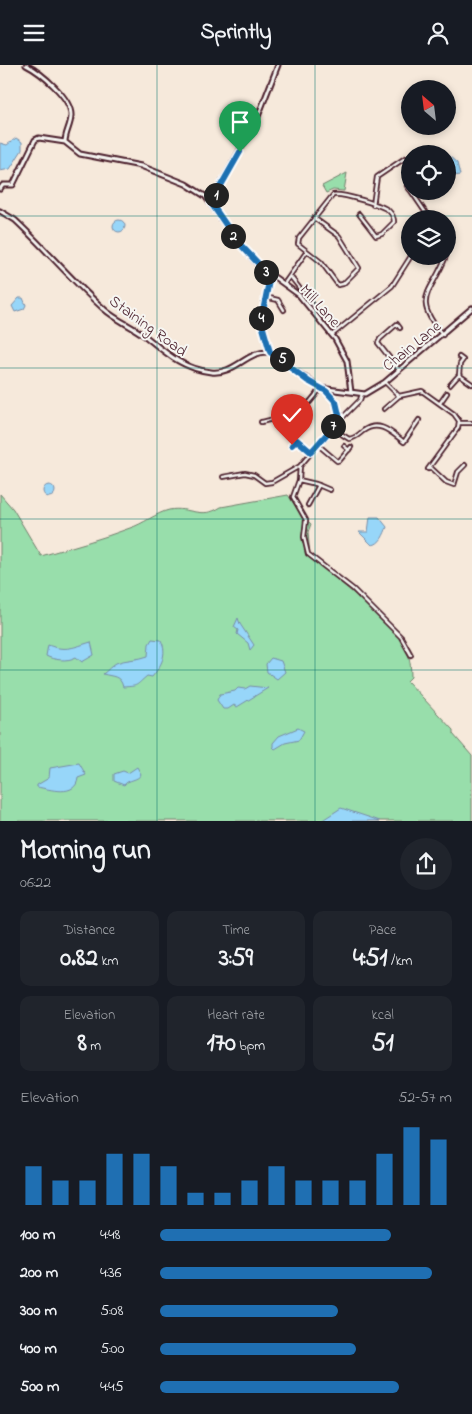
<!DOCTYPE html>
<meta charset="utf-8">
<style>
:root{--surface:#171b24;--page:#20242c;--text:#f1f3f6;--muted:#9ea1a6;--accent:#1f6fb2}
body{margin:0;font-family:"Indie Flower",sans-serif;background:var(--page);color:var(--text);height:100vh;display:flex;flex-direction:column;font-size:19px;white-space:nowrap}
*{box-sizing:border-box;margin:0}
p{font-size:16px;color:var(--muted)}
.icon{flex:none;width:28px;height:28px;fill:none;stroke:currentColor;stroke-width:2;stroke-linecap:round;stroke-linejoin:round}
.map{position:relative;height:756px;overflow:hidden}
.drawer{display:flex;flex-direction:column;background:var(--surface);flex:1}
.drawer>*{flex:none}
.needle{width:32px;rotate:332deg}
.controls{position:absolute;left:401px;top:15px;display:grid;gap:10px}
.controls a{display:grid;place-items:center;width:55px;height:55px;border-radius:50%;background:var(--surface);box-shadow:0 2px 8px #0003;font-size:25px}
.pin{position:absolute;display:grid;place-items:center;width:42px;height:42px;color:#fff;margin:-51px -21px;border-radius:50% 50% 50% 0;rotate:-45deg;box-shadow:0 0 5px #0007}
.pin .icon{rotate:45deg}
.km{position:absolute;width:25px;height:25px;margin:-12px;border-radius:50%;background:#222;color:#fff;font-size:14px;line-height:25px;text-align:center}
.round{display:grid;place-items:center;flex:none;width:52px;height:52px;border-radius:26px;background:var(--page)}
.overview{display:flex;align-items:center;justify-content:space-between;height:85px;padding:0 20px}
h1{font-size:28px;font-weight:700;line-height:38px}
.metrics{display:grid;grid-template-columns:repeat(3,1fr);gap:8px;height:85px;padding:5px 20px}
.metrics div{display:grid;align-content:center;border-radius:10px;background:var(--page);text-align:center}
.metrics b{font-size:25px;font-weight:700}
.metrics small{font-size:14px;font-weight:400}
.metrics p{font-size:14px}
.chart{height:140px;padding:10px 20px}
.chart p{display:flex;justify-content:space-between}
.chart svg{width:100%;height:90px;margin-top:5px;stroke:var(--accent);stroke-width:6}
ul{padding:0 20px;list-style:none;font-size:16px}
li{display:grid;grid-template-columns:80px 60px 1fr;align-items:center;height:38px}
li i{height:12px;border-radius:6px;background:var(--accent)}
header{display:flex;justify-content:space-between;align-items:center;height:65px;padding:0 20px;background:var(--surface);font-size:22px;font-weight:700}
.map>svg:first-child{display:block}
.green{fill:#98deab;stroke:#717e6b}
.water{fill:#97d6f9;stroke:#788da7}
.lines{fill:none;stroke-linecap:round;stroke-linejoin:round}
.minor-casing{stroke:#4a1f2b;stroke-width:6}
.tertiary-casing{stroke:#4a1f2b;stroke-width:7}
.minor{stroke:#f6f6f2;stroke-width:2.5}
.tertiary{stroke:#f6f6f2;stroke-width:3}
.route-casing{stroke:#fff;stroke-width:10}
.route{stroke:#1f6fb2;stroke-width:6}
.grid{fill:none;stroke:#0f766e;stroke-width:1;stroke-opacity:0.55}
.labels{text-anchor:middle;stroke-width:4;stroke-linejoin:round;paint-order:stroke}
.street-label{font-size:16px;fill:#4a1f2b;stroke:#f6f6f2}
</style>
<header><svg class="icon" aria-label="menu" viewBox="0 0 24 24"><path d="M4 6h16M4 12h16M4 18h16"/></svg>Sprintly<svg class="icon" aria-label="person" viewBox="0 0 24 24"><circle cx="12" cy="8" r="4"/><path d="M4 21q1-7 8-7t8 7"/></svg></header>
<div class="map">
<svg width="472" height="757" viewBox="0 0 472 757">
<rect width="100%" height="100%" fill="#f6e9db"/>
<filter id="ink" filterUnits="userSpaceOnUse"><feTurbulence type="fractalNoise" baseFrequency=".02" numOctaves="2"/><feDisplacementMap in="SourceGraphic" scale="10" xChannelSelector="R" yChannelSelector="G"/><feConvolveMatrix kernelMatrix="1 2 1 2 8 2 1 2 1" color-interpolation-filters="sRGB"/></filter>
<g filter="url(#ink)">
<path class="green" d="M347 108 344 126 333 125 326 128 322 121Z
M0 429 13 444 41 491C71 482 101 474 130 463 143 459 156 448 169 445 189 441 201 455 221 442L288 430 302 451 311 459 308 467 310 492C333 512 397 561 407 585 410 594 411 603 411 612L407 616 453 665V669L472 691V756H0Z"/>
<path class="water" d="M16 73 22 77V85L10 104 0 106V78L7 80Z
M448 90 457 98 460 110 448 112Z
M113 161a6 6 0 1 1 12 0a6 6 0 1 1-12 0Z
M19 233H23L26 240 24 244 15 247 12 241Z
M43 426a6 6 0 1 1 12 0a6 6 0 1 1-12 0Z
M370 452H379L387 462C384 469 381 479 372 480L359 467H368Z
M238 553 240 559 254 580 250 585 248 578 237 569 238 565 234 562Z
M152 574 161 575C168 589 161 601 152 612L147 611C135 621 139 621 123 622 120 610 113 612 103 609 107 606 112 600 116 598 126 594 138 595 148 591L149 579Z
M91 577 94 590 82 597 76 592C68 597 53 595 46 591L48 580C66 587 74 582 91 577Z
M271 593 281 596 285 607 277 614 267 607 266 599Z
M250 621 268 623 237 642 234 640 228 644H223L217 635 220 629 235 626 238 623 245 624Z
M298 663 304 666 299 675 285 678 275 684 273 682V678L279 671Z
M79 698 86 710 78 713C76 733 49 724 37 722V720L49 713 50 703Z
M137 702 141 709C138 716 128 714 124 720L114 716V709L123 706 128 708Z
M341 743 380 756H321Z"/>
<g class="lines">
<g class="minor-casing">
<path id="minor" d="M407 121 410 125
M411 126 430 154
M373 140 377 112 405 93
M307 186 321 197 338 220 343 219 359 203 339 171 314 153
M290 211 319 248
M284 219 307 186 298 179 299 173 333 130C341 128 383 140 389 146 392 149 394 152 394 157L382 169 376 171 359 149
M265 232 278 235 284 245
M332 270 392 221 411 191
M443 270C410 232 432 229 446 191
M459 292 463 295 460 299 459 310
M399 305 378 278 380 274 397 259 400 263
M450 320 459 310 472 319
M326 325 336 337 340 354
M362 329 360 335 332 363 300 401 299 415 293 432 306 455 304 472 308 489 353 524 401 572 411 590
M399 331 422 326 454 349 459 356 458 363 428 404
M440 338 447 328
M288 340 294 349
M384 344 399 331 385 317
M261 357C287 351 307 348 320 323
M459 358H472
M332 363 349 374C356 373 358 370 363 366 379 354 392 368 404 377L419 355
M292 371 311 387
M317 379 337 396 340 395 351 382
M344 381 349 385
M430 402 446 417 454 420 458 407 465 400
M223 412 245 408 254 410 265 418 272 417 300 401
M299 415 316 419 330 425
M308 440 319 420"/>
</g>
<g class="tertiary-casing">
<path id="tertiary" d="M26 0C40 7 72 33 71 51 71 60 65 68 65 77L80 89 141 101 186 119 205 131 235 173 259 201 299 230 335 274 347 296 351 327
M0 124 3 120H13L35 75 39 73 65 77
M211 138 257 54 278 0
M0 146 15 155C45 183 73 217 104 244 116 255 132 261 145 271 166 288 183 304 211 307 235 310 247 285 270 287L320 323 365 329 385 317 472 243
M270 287 261 256 270 211"/>
</g>
<use href="#minor" class="minor"/>
<use href="#tertiary" class="tertiary"/>
</g>
</g>
<g class="lines" filter="url(#ink)">
<g class="route-casing">
<path id="route" d="M240 87 211 138 237 176 270 211 261 256 270 287 308 316 326 326 336 337 340 354 311 387 297 375 292 380"/>
</g>
<use href="#route" class="route"/>
</g>
<path class="grid" d="M157 0V757M315 0V757M0 151H472M0 303H472M0 454H472M0 605H472"/>
<g class="labels">
<g class="street-label">
<text transform="translate(321 240) rotate(48)" y="6">Mill Lane</text>
<text transform="translate(149 260) rotate(36)" y="6">Staining Road</text>
<text transform="translate(411 280) rotate(-39)" y="6">Chain Lane</text>
</g>
</g>
</svg>
<div class="controls">
<a><svg class="needle" viewBox="-14 -14 28 28"><path d="M0-13l5 13h-10z" fill="#e53935"/><path d="M0 13l5-13h-10z" fill="#9ea1a6"/></svg></a>
<a><svg class="icon" aria-label="locate" viewBox="0 0 24 24"><circle cx="12" cy="12" r="6"/><path d="M12 2v4M12 18v4M2 12h4M18 12h4"/></svg></a>
<a><svg class="icon" aria-label="layers" viewBox="0 0 24 24"><path d="M12 4l9 5-9 5-9-5zM3 14l9 5 9-5"/></svg></a>
</div>
<div class="pin" style="left:240px;top:87px;background:#1e9e55"><svg class="icon" aria-label="arrive" viewBox="0 0 24 24"><path d="M6 21V4h12l-3 4 3 4H6"/></svg></div>
<div class="pin" style="left:292px;top:380px;background:#d93025"><svg class="icon" aria-label="check" viewBox="0 0 24 24"><path d="M5 12l5 5 9-10"/></svg></div>
<b class="km" style="left:216px;top:130px">1</b>
<b class="km" style="left:233px;top:171px">2</b>
<b class="km" style="left:266px;top:207px">3</b>
<b class="km" style="left:261px;top:253px">4</b>
<b class="km" style="left:282px;top:294px">5</b>
<b class="km" style="left:333px;top:361px">7</b>
</div>
<section class="drawer">
<div class="overview"><div><h1>Morning run</h1><p>06:22</p></div><a class="round"><svg class="icon" aria-label="share" viewBox="0 0 24 24"><path d="M12 15V3M7 8l5-5 5 5M5 13v7h14v-7"/></svg></a></div>
<div class="metrics">
<div><p>Distance</p><b>0.82<small> km</small></b></div>
<div><p>Time</p><b>3:59</b></div>
<div><p>Pace</p><b>4:51<small> /km</small></b></div>
</div>
<div class="metrics">
<div><p>Elevation</p><b>8<small> m</small></b></div>
<div><p>Heart rate</p><b>170<small> bpm</small></b></div>
<div><p>kcal</p><b>51</b></div>
</div>
<div class="chart"><p><span>Elevation</span>52–57 m</p>
<svg viewBox="0 0 160 44" preserveAspectRatio="none"><path d="M5 44V25M15 44V32M25 44V32M35 44V19M45 44V19M55 44V25M65 44V38M75 44V38M85 44V32M95 44V25M105 44V32M115 44V32M125 44V32M135 44V19M145 44V6M155 44V12"/></svg>
</div>
<ul>
<li><b>100 m</b>4:48<i style="width:79%"></i></li>
<li><b>200 m</b>4:36<i style="width:93%"></i></li>
<li><b>300 m</b>5:08<i style="width:61%"></i></li>
<li><b>400 m</b>5:00<i style="width:67%"></i></li>
<li><b>500 m</b>4:45<i style="width:82%"></i></li>
</ul>
</section>
